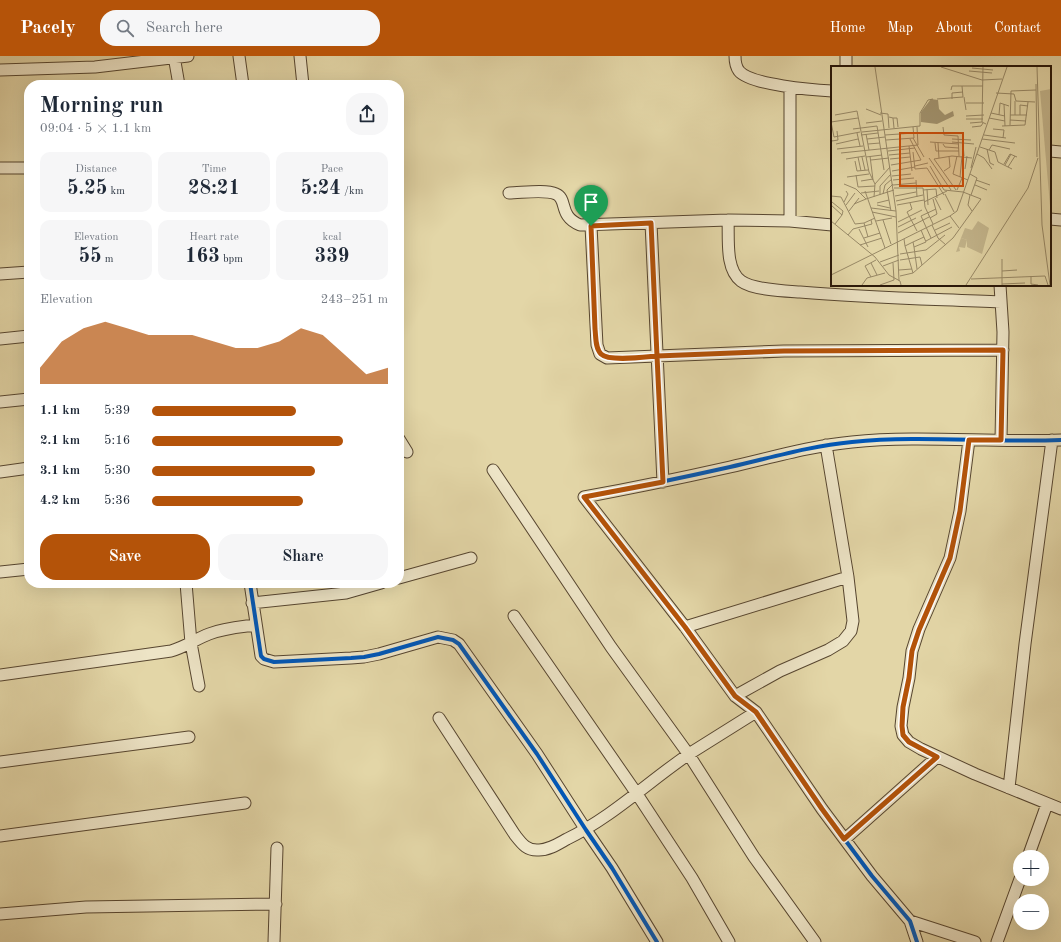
<!DOCTYPE html>
<meta charset="utf-8">
<style>
:root{--surface:#fff;--page:#f6f6f7;--text:#1f2937;--muted:#747a83;--accent:#b45309}
body{margin:0;font-family:"Old Standard TT",serif;background:var(--page);color:var(--text);height:100vh;display:flex;flex-direction:column;font-size:15px;white-space:nowrap}
*{box-sizing:border-box;margin:0}
p{font-size:13px;color:var(--muted)}
.icon{flex:none;width:22px;height:22px;fill:none;stroke:currentColor;stroke-width:2;stroke-linecap:round;stroke-linejoin:round}
.map{position:relative;flex:1;overflow:hidden}
.side{position:absolute;left:24px;top:24px;width:380px;height:508px;display:flex;flex-direction:column;background:var(--surface);border-radius:16px;box-shadow:0 4px 16px #0002}
.side>*{flex:none}
.tools{position:absolute;left:1013px;top:794px;display:grid;gap:8px}
.tools a{display:grid;place-items:center;width:36px;height:36px;border-radius:50%;background:var(--surface);box-shadow:0 4px 16px #0002;font-size:20px}
.pin{position:absolute;display:grid;place-items:center;width:34px;height:34px;color:#fff;margin:-41px -17px;border-radius:50% 50% 50% 0;rotate:-45deg;box-shadow:0 0 4px #0007}
.pin .icon{rotate:45deg}
.round{display:grid;place-items:center;flex:none;width:42px;height:42px;border-radius:16px;background:var(--page)}
.headline{display:flex;align-items:center;justify-content:space-between;height:68px;padding:0 16px}
h1{font-size:22px;font-weight:700;line-height:30px}
.stats{display:grid;grid-template-columns:repeat(3,1fr);gap:6px;height:68px;padding:4px 16px}
.stats div{display:grid;align-content:center;border-radius:10px;background:var(--page);text-align:center}
.stats b{font-size:20px;font-weight:700}
.stats small{font-size:11px;font-weight:400}
.stats p{font-size:11px}
.chart{height:112px;padding:8px 16px}
.chart p{display:flex;justify-content:space-between}
.chart svg{width:100%;height:72px;margin-top:4px;fill:var(--accent);opacity:.7}
.action{display:flex;gap:8px;margin-top:auto;padding:8px 16px}
.action a{flex:1;height:46px;border-radius:16px;background:var(--accent);color:#fff;font-size:16px;font-weight:700;line-height:46px;text-align:center}
.action a+a{background:var(--page);color:var(--text)}
ul{padding:0 16px;list-style:none;font-size:13px}
li{display:grid;grid-template-columns:64px 48px 1fr;align-items:center;height:30px}
li i{height:10px;border-radius:5px;background:var(--accent)}
header{display:flex;align-items:center;gap:24px;box-sizing:border-box;height:56px;padding:0 20px;background:var(--accent);color:#fff}
header strong{font-size:19px}
nav{display:flex;gap:22px;margin-inline-start:auto;font-size:14px}
.search{width:280px;height:36px;background:var(--page);display:flex;align-items:center;gap:10px;box-sizing:border-box;padding:0 14px;border-radius:16px;color:var(--muted);font-size:15px}
.map>svg:first-child{display:block}
.lines{fill:none;stroke-linecap:round;stroke-linejoin:round}
.minor-casing{stroke:#574630;stroke-width:13}
.minor{stroke:#ede4c6;stroke-width:11}
.cycleway-casing{stroke:#ede4c6;stroke-width:6}
.cycleway{stroke:#0057b8;stroke-width:4}
.route-casing{stroke:#fff;stroke-width:8}
.route{stroke:#b45309;stroke-width:5}
.inset-road{fill:none;stroke:#988967;stroke-width:1}
.view{fill:#cb4f0b;fill-opacity:0.15;stroke:#cb4f0b;stroke-width:2}
.inset-edge{fill:none;stroke:#281608;stroke-width:2}
</style>
<header>
<strong>Pacely</strong>
<div class="search"><svg class="icon" aria-label="search" viewBox="0 0 24 24"><circle cx="10" cy="10" r="6"/><path d="M15 15l6 6"/></svg>Search here</div>
<nav><a>Home</a><a>Map</a><a>About</a><a>Contact</a></nav>
</header>
<div class="map">
<svg width="1061" height="886" viewBox="0 0 1061 886">
<rect width="100%" height="100%" fill="#e3d6a7"/>
<filter id="stains"><feTurbulence type="fractalNoise" baseFrequency=".005" numOctaves="4"/><feColorMatrix values="0 0 0 0 .2 0 0 0 0 .09 0 0 0 0 .02 0 0 0 .5 -.17"/></filter>
<radialGradient id="worn" r=".72"><stop offset=".6" stop-color="#630" stop-opacity="0"/><stop offset="1" stop-color="#630" stop-opacity=".3"/></radialGradient>
<g class="lines">
<g class="minor-casing">
<path id="minor" d="M174 0 179 29
M239 0 243 29
M300 0 303 29
M735 0C735 5 736 11 739 15 750 29 814 34 832 35
M846 0V11
M0 14 95 11 188 0
M790 31V165
M1050 95 1061 96
M0 112H29
M509 137C521 137 545 133 556 138 568 143 558 160 580 169L728 164 790 165 832 169
M1050 163 1061 164
M728 164C729 183 725 213 741 225 753 234 785 235 800 236 867 242 934 243 1001 246
M651 167 663 426
M591 170 597 289 600 298 607 302 784 295 1003 294
M0 218 29 216
M1000 229 1003 276 1001 384
M0 283 29 280
M0 346 29 343
M399 383 407 396
M969 384 960 455 950 502 919 573 912 595 909 622 903 651 901 670 903 679 909 686 921 693 975 718 1061 753
M493 414 611 591 689 699 754 801 815 886
M0 416 29 412
M0 516 29 513
M399 522 471 502
M186 527 191 587 199 630
M250 527 261 600 264 603 274 606 351 602 364 601 379 598 438 581 453 584 459 588 537 698 586 774 612 812 657 886
M252 547 346 537 381 527
M514 560 637 738 692 822 729 886
M685 571 848 521
M0 619 171 595C185 591 196 583 209 578 224 572 240 571 255 569
M735 640 780 615 828 594 843 585 851 575 853 565 848 521 826 389
M439 662 515 779C522 788 527 795 539 794 549 794 558 788 567 783 612 761 648 726 689 698 711 684 734 670 756 656
M0 706 189 681
M1009 732 1025 588 1052 384
M0 780 245 747
M845 783 937 701
M1028 801 1047 748
M0 858 86 851 276 848
M910 865 975 886
M274 886 277 792
M917 886 910 865 872 820 822 753 756 656 735 640 685 571 584 441C633 432 681 422 730 411 770 402 810 390 852 386 921 379 991 387 1061 384
M997 886 1020 823"/>
</g>
<use href="#minor" class="minor"/>
<g class="cycleway-casing">
<path id="cycleway" d="M250 527 261 600 264 603 274 606 351 602 364 601 379 598 438 581 453 584 459 588 537 698 586 774 612 812 657 886
M917 886 910 865 872 820 822 753 756 656 735 640 685 571 584 441C633 432 681 422 730 411 770 402 810 390 852 386 921 379 991 387 1061 384"/>
</g>
<use href="#cycleway" class="cycleway"/>
</g>
<g class="lines">
<g class="route-casing">
<path id="route" d="M591 170 595 273C596 281 595 292 601 298 609 306 645 301 657 300L663 426 584 441 685 571 735 640 756 656 822 753 844 783 937 701 909 686 903 679 902 670 903 651 909 622 912 595 919 574 950 502 960 455 969 384H1001L1003 294 784 295 657 300 651 167 591 170"/>
</g>
<use href="#route" class="route"/>
</g>
<g transform="translate(831 10)">
<rect width="220" height="220" fill="#e3d6a7"/>
<path d="M220 23V151L209 25Z" fill="#c3b58c"/>
<path d="M130 172 136 174 134 182 128 181 129 185 125 186Z" fill="#c3b58c"/>
<path d="M147 155 158 162 151 188 136 181V174L130 172 134 162 141 164Z" fill="#c3b58c"/>
<path d="M100 33 107 34 108 43 114 49 122 45 123 50 106 58 90 56V46Z" fill="#a39571"/>
<path class="inset-road" d="M44 1 65 145 68 215M110 1 151 14 171 13M152 1 151 56 155 58M206 1 211 159 219 219M141 2 162 4M138 5 161 7M205 18 206 91M120 24 121 20H152M165 27 183 28 185 35 204 36M133 31 135 44M106 33 132 31 131 20M121 33V27L132 26M184 35V49M135 37H153M173 38 174 60M35 43 50 49M49 47 57 48 58 62M160 47 174 50M4 49 26 45 38 106 44 118 43 131M168 49 169 37 178 40M179 49H196M189 49V39L197 40M135 50 153 49M58 51 62 52 63 62M62 52H66L67 61M158 52 174 55M135 53H152M179 54 195 55M0 56 3 71 29 66M0 56 27 52M35 57 51 55M139 57 151 56M179 59 180 25 205 24M171 60 194 59 197 36M112 61 113 69 127 70 128 90M141 61 150 60 152 57M22 63 46 60 53 104M162 63 173 64 172 72M31 66 89 60V47L97 34 102 33M26 67 29 80M35 68 38 84M30 69 47 67M54 69 83 67M153 69 175 72M0 72 1 75 7 74 6 65M82 72 93 91M36 73 54 71M121 73 140 74M151 73 184 77M55 74 83 72 82 61M99 76 128 78M121 76 143 78M104 77 105 85H128M107 77 108 92M132 77 133 90M5 78 27 73M37 78 49 77M112 78 114 81 128 82M78 80 81 105M149 81 164 86 167 96 181 103M6 83 32 80M156 83 159 97 163 99M158 84 161 79 179 83M57 85 84 82M82 86 84 103 96 102 113 129M10 87 87 79 86 61M146 88 153 92 161 103M58 89 79 87M39 90 42 114M126 90 122 108 137 114M27 91 30 105M31 91 34 104M35 91 51 89M98 92 120 124M15 93 34 90M59 93 79 91M40 94 58 92M24 95 26 105 37 104M173 98 179 88 186 91M60 99 90 94 79 73M174 99 180 88M84 100 97 97M99 100 113 124 132 126M177 101 184 90M140 102 145 81M134 103 136 90M61 105 84 101M113 105 119 101 118 90M139 108 146 112 140 129M25 109 27 121 44 120M61 110 80 108M16 111 38 108M129 111 131 90M62 114 83 112M85 114 86 131M145 114 159 119M30 115 42 113M13 118 25 123 35 133 63 124M44 118 59 101M62 119 85 117M144 119 156 124M63 122H92L94 141 102 158M96 123 97 139M92 124 105 123 106 132M125 124 103 93 121 90 141 92M126 124 131 112M34 125 54 182M30 127 48 125M52 128 54 119 61 113M114 128 123 146M49 129V120L60 108M139 129 137 139 141 145M0 130 10 131 24 158 33 157 44 152M64 130 85 126M104 132 110 144M65 135 92 129M1 136 12 145 11 149M13 136 17 128 15 125M93 136 116 125M46 137 58 134M79 137 81 143 76 146 86 165M23 138 35 133M0 139 11 149 4 158M15 139 24 127M46 139 59 142M66 139 93 134M40 142 65 145M18 145 28 132M60 145 56 124 62 118M41 146 65 151M119 150 128 162M99 152 106 148 102 133M52 154 60 178M0 155 44 191 58 209 69 215 70 219M45 155 61 152M67 156 91 144M33 157 37 171M101 159 107 172 115 179M67 161 85 152M28 163 37 181M104 164 119 157M67 167 98 151M17 169 22 163 41 158 40 154M33 172 49 167M100 172 90 150 105 143M73 173 74 180 82 176 83 181 95 176 90 164M95 175 121 161M82 176 93 171M29 179 51 172M74 180 82 207M83 181 86 203M69 188 95 184 114 169M69 194 89 191 91 199M49 196 68 189M40 197 46 209M62 197 63 214M52 200 68 194M68 204 81 203M171 205 186 204M0 209 119 150 126 145 176 1M69 210 82 207 122 172 150 133 132 126M200 210V218L207 219M40 211 34 200 45 194M140 213 214 210 217 219M171 218 194 217M31 219 36 212 54 207M49 219 63 214M135 219 197 122 207 92M171 219V193"/>
<path class="view" d="M69 67H132V120H69Z"/>
<rect width="220" height="220" class="inset-edge"/>
</g>
<rect width="100%" height="100%" filter="url(#stains)"/>
<rect width="100%" height="100%" fill="url(#worn)"/>
</svg>
<div class="tools">
<a>+</a>
<a>−</a>
</div>
<div class="pin" style="left:591px;top:170px;background:#1e9e55"><svg class="icon" aria-label="arrive" viewBox="0 0 24 24"><path d="M6 21V4h12l-3 4 3 4H6"/></svg></div>
<section class="side">
<div class="headline"><div><h1>Morning run</h1><p>09:04 · 5 × 1.1 km</p></div><a class="round"><svg class="icon" aria-label="share" viewBox="0 0 24 24"><path d="M12 15V3M7 8l5-5 5 5M5 13v7h14v-7"/></svg></a></div>
<div class="stats">
<div><p>Distance</p><b>5.25<small> km</small></b></div>
<div><p>Time</p><b>28:21</b></div>
<div><p>Pace</p><b>5:24<small> /km</small></b></div>
</div>
<div class="stats">
<div><p>Elevation</p><b>55<small> m</small></b></div>
<div><p>Heart rate</p><b>163<small> bpm</small></b></div>
<div><p>kcal</p><b>339</b></div>
</div>
<div class="chart"><p><span>Elevation</span>243–251 m</p>
<svg viewBox="0 0 160 44" preserveAspectRatio="none"><path d="M0 44V34L10 18L20 10L30 6L40 10L50 14L60 14L70 14L80 18L90 22L100 22L110 18L120 10L130 14L140 26L150 38L160 34V44z"/></svg>
</div>
<ul>
<li><b>1.1 km</b>5:39<i style="width:61%"></i></li>
<li><b>2.1 km</b>5:16<i style="width:81%"></i></li>
<li><b>3.1 km</b>5:30<i style="width:69%"></i></li>
<li><b>4.2 km</b>5:36<i style="width:64%"></i></li>
</ul>
<div class="action"><a>Save</a><a>Share</a></div>
</section>
</div>
